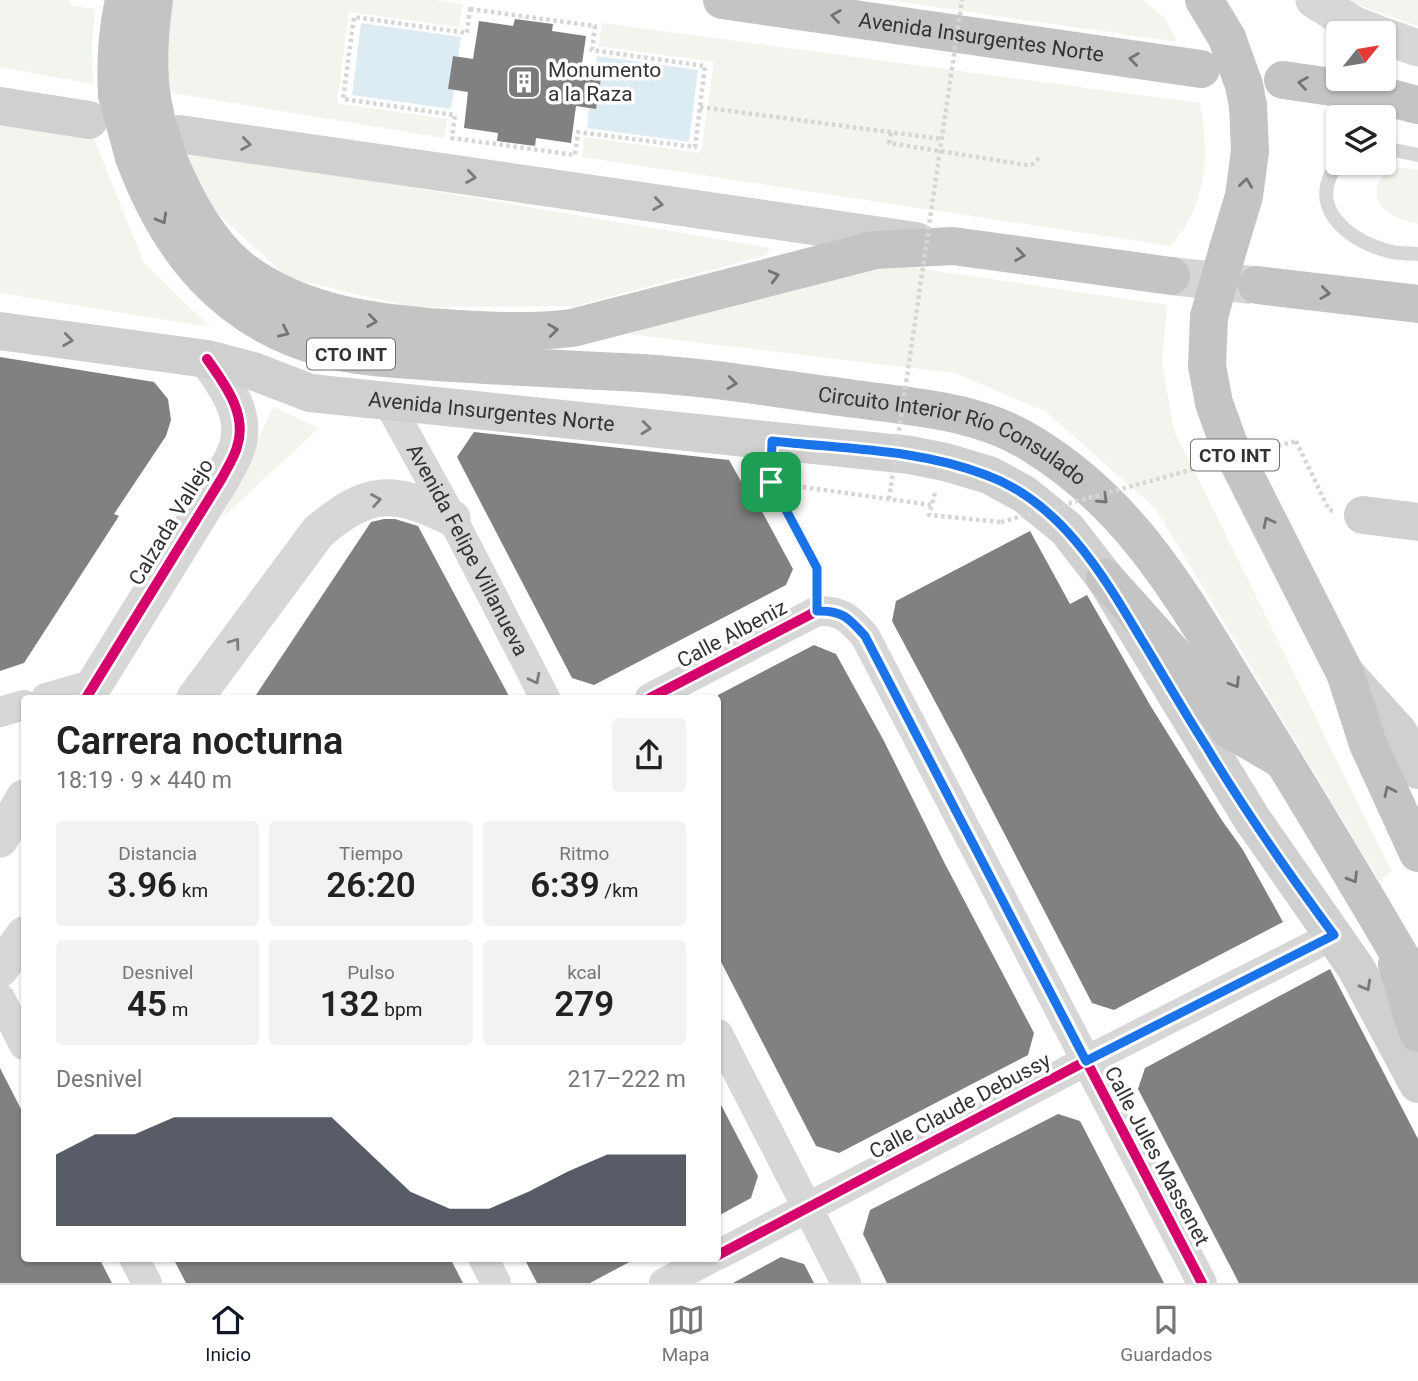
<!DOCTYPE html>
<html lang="es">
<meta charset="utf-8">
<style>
:root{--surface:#fff;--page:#f2f2f2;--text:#222;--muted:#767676;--line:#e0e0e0;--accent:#111827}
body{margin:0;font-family:Roboto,sans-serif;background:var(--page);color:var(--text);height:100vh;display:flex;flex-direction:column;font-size:26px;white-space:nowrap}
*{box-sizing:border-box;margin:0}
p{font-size:23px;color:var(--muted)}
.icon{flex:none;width:38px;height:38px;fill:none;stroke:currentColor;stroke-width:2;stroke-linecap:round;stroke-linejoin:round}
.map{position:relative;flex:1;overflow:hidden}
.drawer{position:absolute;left:21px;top:695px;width:700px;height:567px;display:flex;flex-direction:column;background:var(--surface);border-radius:7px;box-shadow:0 2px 5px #0004}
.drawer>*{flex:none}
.needle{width:46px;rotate:60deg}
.controls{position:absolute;left:1326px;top:21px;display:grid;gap:14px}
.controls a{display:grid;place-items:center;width:70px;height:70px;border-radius:7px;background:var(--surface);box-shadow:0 2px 5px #0004;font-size:35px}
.pin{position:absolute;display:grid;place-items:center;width:60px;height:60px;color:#fff;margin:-30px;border-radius:14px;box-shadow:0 4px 10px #0006}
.round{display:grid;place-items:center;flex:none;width:74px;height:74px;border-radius:7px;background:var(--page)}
.overview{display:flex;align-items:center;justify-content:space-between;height:119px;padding:0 35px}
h1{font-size:38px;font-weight:600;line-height:52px}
.figures{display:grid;grid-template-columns:repeat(3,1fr);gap:10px;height:119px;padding:7px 35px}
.figures div{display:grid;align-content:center;border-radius:7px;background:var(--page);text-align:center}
.figures b{font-size:35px;font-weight:600}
.figures small{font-size:19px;font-weight:400}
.figures p{font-size:19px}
.chart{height:196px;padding:14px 35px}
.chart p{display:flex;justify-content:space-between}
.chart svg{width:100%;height:126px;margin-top:7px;fill:var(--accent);opacity:.7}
.tab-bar{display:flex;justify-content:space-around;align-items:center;height:98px;border-top:2px solid var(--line);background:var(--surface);font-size:19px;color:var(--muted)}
.tab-bar a{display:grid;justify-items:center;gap:4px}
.tab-bar .active{color:var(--accent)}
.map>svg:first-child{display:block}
.green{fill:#f1f5ed}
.water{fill:#ddebf3}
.building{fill:#818181}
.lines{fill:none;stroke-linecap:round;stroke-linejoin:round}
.motorway-tunnel{stroke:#d6d6d6;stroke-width:38;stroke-dasharray:38 19;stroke-linecap:butt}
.path{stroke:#d6d6d6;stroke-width:4.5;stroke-dasharray:3.5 3.5;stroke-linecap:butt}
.service{stroke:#d7d7d7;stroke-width:14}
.minor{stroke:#d7d7d7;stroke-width:30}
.tertiary{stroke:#d7d7d7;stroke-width:37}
.secondary{stroke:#d0d0d0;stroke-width:38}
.motorway{stroke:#c4c4c4;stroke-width:38}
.path-bridge{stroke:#d6d6d6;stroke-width:4.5;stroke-dasharray:3.5 3.5;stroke-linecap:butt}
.motorway-bridge{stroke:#c4c4c4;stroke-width:38}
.cycleway-casing{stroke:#fff;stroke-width:15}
.cycleway{stroke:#d6006c;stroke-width:10}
.oneway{stroke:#747474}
.oneway2{stroke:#7a7a7a}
.oneway3{stroke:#7d7d7d}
.route-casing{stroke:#fff;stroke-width:14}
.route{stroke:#1a73e8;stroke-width:9}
.labels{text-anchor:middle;stroke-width:7;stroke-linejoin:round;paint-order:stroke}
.shield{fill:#fff;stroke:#707070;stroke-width:2}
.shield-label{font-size:19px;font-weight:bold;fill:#333}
.street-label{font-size:21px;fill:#333;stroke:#fff}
.poi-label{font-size:21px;fill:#333;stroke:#fff;text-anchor:start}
</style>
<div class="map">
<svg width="1418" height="1283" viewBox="0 0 1418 1283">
<rect width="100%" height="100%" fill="#fff"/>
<path class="green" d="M0 0H68L73 6 95 9 92 43 93 84 0 67Z
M166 0H436L463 4 459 27 349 12 337 103 447 119 444 138 161 91Z
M887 0H1142L1165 18 1177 42Z
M1345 0H1418V26Z
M602 23 1200 103C1210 156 1207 203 1171 246L582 157 584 137 701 153 714 62 599 46Z
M0 117 79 127 94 139 144 263 210 327 0 293Z
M181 148 770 248 767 255 575 306 411 307 288 278 203 200Z
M1394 167 1418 170V224C1407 221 1388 216 1381 206 1370 191 1380 174 1394 167Z
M875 262 1167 305 1162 362 1174 430 1392 872 1379 881 1156 509 1045 411 954 373 628 334 805 279Z
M273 407 319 428 221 519Z"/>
<path class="water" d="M361 23 461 37 458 56H453L448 89 454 90 451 109 352 95Z
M597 56 698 70 689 142 587 128 589 108H596L598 100 593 99 600 83 601 74 595 73Z"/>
<path class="building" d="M515 19 553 24 552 31 586 36 581 71 601 74 600 86 596 109 576 106 571 143 536 138 535 146 497 141 498 133 464 128 468 92 448 89 453 56 473 59 479 21 513 26Z
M0 357 154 382 168 399 171 420 166 436 114 514 119 516 24 663 0 671Z
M474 432 729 460 756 508 759 506 793 569 786 585 594 685 572 678 457 457Z
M384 519H395L418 526 510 698H254L371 522Z
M1030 531 1070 604 1087 595 1150 705 1221 819 1243 850 1283 922 1114 1010 1092 1003 962 752 892 621 896 601Z
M814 645 836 654 884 741 944 862 1034 1033 1028 1055 839 1153 816 1146 718 956V695Z
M1330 969 1418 1139V1283H1239L1138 1089 1145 1068Z
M0 1068 24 1115V1258H99L112 1283H0Z
M718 1099 758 1176 751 1198 718 1216Z
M1058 1114 1080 1121 1164 1283H887L863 1234 870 1210Z
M781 1257 804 1264 814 1283H733Z
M173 1258H450L463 1283H186Z
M524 1258H637L590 1283H537Z"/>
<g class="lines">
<path class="motorway-tunnel" d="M1171 276 1252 285"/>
<path class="path" d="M470 9 595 26 592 50 705 66 695 147 578 132 575 155 452 138 455 115 343 99 354 17 467 33Z
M700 107 942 139
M891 133 889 143 1027 165 1033 164 1040 157
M1296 441 1329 510 1334 511
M796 486 931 505
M935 493 929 515 1001 522
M889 499 891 486"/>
<path class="service" d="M1384 148 1418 155
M1339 162C1305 204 1345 239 1385 250 1395 254 1407 253 1418 254
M772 443 771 482 817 568V611"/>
<g class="minor">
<path id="s1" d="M388 402 452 518 545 698"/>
<path d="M46 698 95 684"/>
<path d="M650 698 817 611C842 610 849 618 865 636L1202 1283"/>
<path d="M0 712 24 705"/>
<path d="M0 998 24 1045"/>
<path d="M718 1034 846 1283"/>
<path d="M718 1255 1086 1061 1334 935"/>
<path d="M134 1258 147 1283"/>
<path d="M483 1258 496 1283"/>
<path d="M664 1283 711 1258"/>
</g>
<path class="tertiary" d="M1314 0 1353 24 1376 33
M1384 36 1418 48
M86 698 222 478C227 468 234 458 237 447 248 414 225 385 207 359
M195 698 318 532C369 489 393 489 452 518
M0 839 24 798
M0 969 24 935"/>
<g class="secondary">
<path d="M0 106 89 120"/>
<path d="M179 134 916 241"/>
<path id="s2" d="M0 331 207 359 253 371 310 393 910 455 945 462 989 475 1024 494 1067 529 1105 578 1252 819 1356 968 1418 1084"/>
<path d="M1363 515 1418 522"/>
<path d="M1345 673 1399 733 1418 770"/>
</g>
<g class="motorway">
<path id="s3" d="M722 0 1201 69"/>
<path d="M1204 0 1227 38"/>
<path d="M1283 80 1367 92 1418 105"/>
<path d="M117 95C115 62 117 32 124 0"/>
<path d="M152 99C147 65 149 34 154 0"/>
<path id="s4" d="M134 157C169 251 226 323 328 349 363 358 400 359 436 362 498 366 559 369 621 372 699 375 777 389 855 399 914 407 980 411 1032 444 1140 510 1189 610 1254 713 1310 804 1365 895 1418 987"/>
<path d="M169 161C186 200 208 244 242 270 301 314 374 323 444 328 488 331 529 333 572 328L875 250 953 246 1171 276"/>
<path d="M1228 249 1244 196 1250 151 1248 106"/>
<path d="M1257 285 1418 304"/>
<path d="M1209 317 1207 366 1214 403 1228 442 1345 673 1368 744 1418 853"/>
<path d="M1105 578 1174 655 1229 729 1279 758"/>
<path d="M1397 964 1418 1033"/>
</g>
<path class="path-bridge" d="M891 486 962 0
M1001 522 1296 441"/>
<path class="motorway-bridge" d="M1227 38 1244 85 1248 106
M117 95 134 157
M152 99 157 123 169 161
M1209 317 1228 249"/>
<g class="cycleway-casing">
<path id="cycleway" d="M86 698 222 478C227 468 234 458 237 447 248 414 225 385 207 359
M650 698 817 611C842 610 849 618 865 636L1202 1283
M718 1255 1086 1061 1334 935"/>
</g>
<use href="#cycleway" class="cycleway"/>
</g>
<defs><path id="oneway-chevron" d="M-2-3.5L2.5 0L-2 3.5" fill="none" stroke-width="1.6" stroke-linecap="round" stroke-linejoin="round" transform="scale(1.75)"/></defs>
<g class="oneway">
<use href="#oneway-chevron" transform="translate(836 16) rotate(-172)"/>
<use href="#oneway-chevron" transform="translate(1134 59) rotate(-172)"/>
<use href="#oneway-chevron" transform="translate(1303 83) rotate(-172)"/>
<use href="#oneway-chevron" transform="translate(1246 183) rotate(-82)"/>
<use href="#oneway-chevron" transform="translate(162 219) rotate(61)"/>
<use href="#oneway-chevron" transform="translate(1020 255) rotate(8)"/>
<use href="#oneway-chevron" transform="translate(774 276) rotate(-15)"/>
<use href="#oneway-chevron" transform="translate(1325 293) rotate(7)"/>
<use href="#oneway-chevron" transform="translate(372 321) rotate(8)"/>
<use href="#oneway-chevron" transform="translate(553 330) rotate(-7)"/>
<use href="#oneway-chevron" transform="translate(284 332) rotate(25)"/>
<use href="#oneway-chevron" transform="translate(732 383) rotate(7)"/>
<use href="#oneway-chevron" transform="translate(1103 499) rotate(43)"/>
<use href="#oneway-chevron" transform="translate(1268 522) rotate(-117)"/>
<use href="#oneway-chevron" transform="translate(1235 683) rotate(58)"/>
<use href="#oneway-chevron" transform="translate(1389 791) rotate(-115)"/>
<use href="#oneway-chevron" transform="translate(1353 878) rotate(59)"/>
</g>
<g class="oneway2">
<use href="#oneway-chevron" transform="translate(246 144) rotate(8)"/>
<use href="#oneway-chevron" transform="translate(471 177) rotate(8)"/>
<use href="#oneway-chevron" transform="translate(658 204) rotate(8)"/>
<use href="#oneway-chevron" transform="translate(68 340) rotate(8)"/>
<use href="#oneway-chevron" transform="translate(646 428) rotate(6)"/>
<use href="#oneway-chevron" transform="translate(1366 986) rotate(61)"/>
</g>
<g class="oneway3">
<use href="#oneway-chevron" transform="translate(376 500) rotate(-10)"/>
<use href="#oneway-chevron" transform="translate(235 643) rotate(-54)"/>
<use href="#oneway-chevron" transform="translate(535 679) rotate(63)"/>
</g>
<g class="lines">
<g class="route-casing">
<path id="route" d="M772 441C843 449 919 449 986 475 1060 502 1102 573 1140 637 1162 673 1183 710 1206 746 1245 811 1289 874 1334 935L1086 1061 865 636C849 618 842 610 817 611V568L771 482Z"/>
</g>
<use href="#route" class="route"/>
</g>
<defs>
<g id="building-square" transform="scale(1.75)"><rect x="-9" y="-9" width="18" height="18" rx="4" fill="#7a7a7a" stroke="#fff"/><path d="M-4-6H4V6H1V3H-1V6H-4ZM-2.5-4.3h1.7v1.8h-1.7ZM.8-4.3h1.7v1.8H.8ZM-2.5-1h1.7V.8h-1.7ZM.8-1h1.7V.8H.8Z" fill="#fff"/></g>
</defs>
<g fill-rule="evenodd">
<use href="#building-square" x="524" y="82"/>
</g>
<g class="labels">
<g class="shield">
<rect x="307" y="338.5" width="88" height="31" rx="5"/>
<rect x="1191" y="439.5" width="88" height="31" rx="5"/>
</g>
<g class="shield-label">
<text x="351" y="361">CTO INT</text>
<text x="1235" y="462">CTO INT</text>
</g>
<g class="street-label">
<text dy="7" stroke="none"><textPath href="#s3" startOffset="262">Avenida Insurgentes Norte</textPath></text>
<text dy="7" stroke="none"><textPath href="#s2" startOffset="500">Avenida Insurgentes Norte</textPath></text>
<text dy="7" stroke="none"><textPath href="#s4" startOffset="920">Circuito Interior Río Consulado</textPath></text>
<text transform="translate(171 522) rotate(-59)" y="7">Calzada Vallejo</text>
<text dy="7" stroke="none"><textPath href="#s1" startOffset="168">Avenida Felipe Villanueva</textPath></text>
<text transform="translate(732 634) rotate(-28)" y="7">Calle Albeniz</text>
<text transform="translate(960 1106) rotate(-28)" y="7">Calle Claude Debussy</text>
<text transform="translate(1157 1156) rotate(62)" y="7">Calle Jules Massenet</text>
</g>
<g class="poi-label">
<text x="548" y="77">Monumento<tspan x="548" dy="24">a la Raza</tspan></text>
</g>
</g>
</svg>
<div class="controls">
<a><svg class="needle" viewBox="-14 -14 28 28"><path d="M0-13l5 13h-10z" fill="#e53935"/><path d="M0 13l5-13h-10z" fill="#767676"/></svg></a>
<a><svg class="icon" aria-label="layers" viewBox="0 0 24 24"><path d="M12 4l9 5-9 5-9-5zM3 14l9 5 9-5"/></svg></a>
</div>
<div class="pin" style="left:771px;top:482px;background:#1e9e55"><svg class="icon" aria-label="arrive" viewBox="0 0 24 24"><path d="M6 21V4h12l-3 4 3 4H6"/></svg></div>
<section class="drawer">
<div class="overview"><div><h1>Carrera nocturna</h1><p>18:19 · 9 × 440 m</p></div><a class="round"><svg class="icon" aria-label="share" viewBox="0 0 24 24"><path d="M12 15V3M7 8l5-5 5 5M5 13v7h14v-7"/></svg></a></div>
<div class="figures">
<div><p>Distancia</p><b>3.96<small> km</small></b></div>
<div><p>Tiempo</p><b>26:20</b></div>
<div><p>Ritmo</p><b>6:39<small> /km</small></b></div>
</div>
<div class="figures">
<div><p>Desnivel</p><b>45<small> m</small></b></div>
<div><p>Pulso</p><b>132<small> bpm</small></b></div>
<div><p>kcal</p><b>279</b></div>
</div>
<div class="chart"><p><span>Desnivel</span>217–222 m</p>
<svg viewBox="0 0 160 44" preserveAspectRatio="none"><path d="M0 44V19L10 12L20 12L30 6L40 6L50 6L60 6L70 6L80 19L90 32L100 38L110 38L120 32L130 25L140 19L150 19L160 19V44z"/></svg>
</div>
</section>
</div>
<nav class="tab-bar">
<a class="active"><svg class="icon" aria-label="home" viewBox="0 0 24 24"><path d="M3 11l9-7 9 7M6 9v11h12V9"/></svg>Inicio</a>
<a><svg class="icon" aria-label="map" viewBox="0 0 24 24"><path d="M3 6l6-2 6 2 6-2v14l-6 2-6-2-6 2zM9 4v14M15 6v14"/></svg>Mapa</a>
<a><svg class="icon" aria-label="saved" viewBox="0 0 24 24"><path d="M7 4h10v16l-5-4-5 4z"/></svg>Guardados</a>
</nav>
